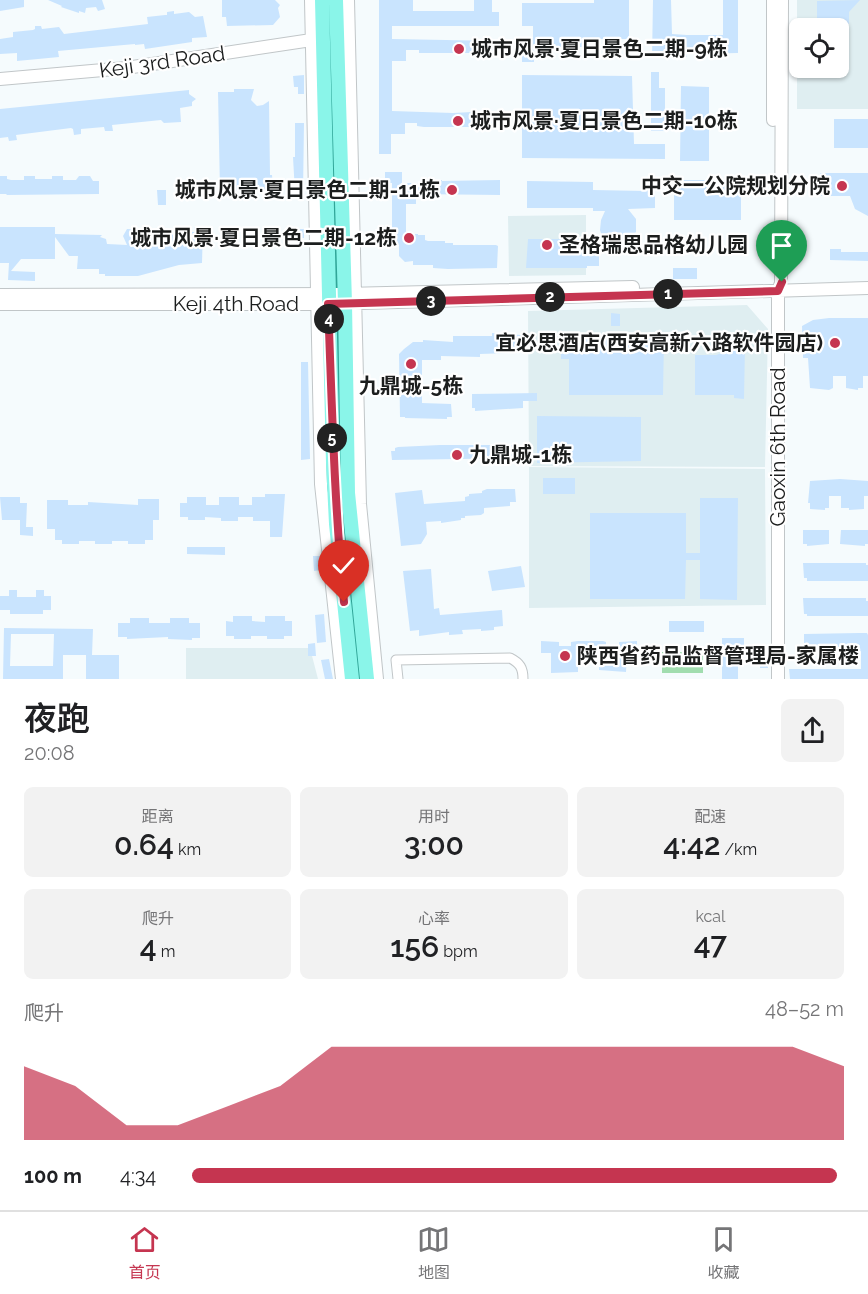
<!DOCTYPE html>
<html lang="zh">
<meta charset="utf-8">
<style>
:root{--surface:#fff;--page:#f2f2f2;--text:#202124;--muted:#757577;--line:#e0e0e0;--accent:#c53550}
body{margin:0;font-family:Raleway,"Noto Sans SC",sans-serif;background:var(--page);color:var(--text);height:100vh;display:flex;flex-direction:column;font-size:22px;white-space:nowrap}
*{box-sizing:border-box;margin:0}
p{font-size:20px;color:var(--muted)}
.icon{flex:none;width:33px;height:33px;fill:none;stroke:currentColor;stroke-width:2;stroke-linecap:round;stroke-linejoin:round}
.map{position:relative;height:679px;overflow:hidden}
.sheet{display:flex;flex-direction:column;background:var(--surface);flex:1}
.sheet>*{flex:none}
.fabs{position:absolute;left:789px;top:18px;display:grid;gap:12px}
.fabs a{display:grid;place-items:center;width:60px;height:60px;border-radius:9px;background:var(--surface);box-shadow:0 2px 4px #0004;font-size:30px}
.pin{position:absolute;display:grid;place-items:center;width:51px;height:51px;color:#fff;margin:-62px -26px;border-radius:50% 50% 50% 0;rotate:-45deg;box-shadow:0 0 6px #0007}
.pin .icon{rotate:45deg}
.km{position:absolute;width:30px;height:30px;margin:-15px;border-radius:50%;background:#222;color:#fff;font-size:16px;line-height:30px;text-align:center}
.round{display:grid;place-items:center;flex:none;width:63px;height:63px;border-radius:9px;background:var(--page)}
.headline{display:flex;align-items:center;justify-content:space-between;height:102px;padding:0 24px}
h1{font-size:33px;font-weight:600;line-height:45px}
.figures{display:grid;grid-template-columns:repeat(3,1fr);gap:9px;height:102px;padding:6px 24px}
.figures div{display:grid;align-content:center;border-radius:9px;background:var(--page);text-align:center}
.figures b{font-size:30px;font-weight:600}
.figures small{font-size:16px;font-weight:400}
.figures p{font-size:16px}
.chart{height:168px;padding:12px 24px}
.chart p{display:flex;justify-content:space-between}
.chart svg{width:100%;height:108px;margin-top:6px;fill:var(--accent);opacity:.7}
ul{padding:0 24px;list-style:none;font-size:20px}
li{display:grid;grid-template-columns:96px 72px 1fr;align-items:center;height:45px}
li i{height:15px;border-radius:8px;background:var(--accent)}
.tab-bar{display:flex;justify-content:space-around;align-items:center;height:84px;border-top:2px solid var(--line);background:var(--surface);font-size:16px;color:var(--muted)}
.tab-bar a{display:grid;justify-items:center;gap:3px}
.tab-bar .selected{color:var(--accent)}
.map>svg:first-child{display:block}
.built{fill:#dfeef1;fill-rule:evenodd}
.green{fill:#a1ddaf}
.building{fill:#c9e4fe;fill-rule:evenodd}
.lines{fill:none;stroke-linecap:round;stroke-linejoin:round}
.street-casing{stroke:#c1c6c8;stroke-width:11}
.secondary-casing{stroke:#c1c6c8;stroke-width:14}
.primary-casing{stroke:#31a598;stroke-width:16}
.street{stroke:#fff;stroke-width:9}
.secondary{stroke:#fff;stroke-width:12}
.primary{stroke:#8af5e9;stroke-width:14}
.route-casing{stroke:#fff;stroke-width:12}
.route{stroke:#c53550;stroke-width:8}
.poi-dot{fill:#c53550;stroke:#fff;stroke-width:2}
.labels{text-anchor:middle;stroke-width:4.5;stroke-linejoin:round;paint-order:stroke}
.poi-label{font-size:21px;font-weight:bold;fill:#1c1e1e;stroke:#fff;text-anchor:start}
.street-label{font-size:21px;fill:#1c1e1e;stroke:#fff}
</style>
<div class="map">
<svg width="868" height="679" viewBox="0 0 868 679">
<rect width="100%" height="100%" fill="#f5fbfd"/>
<path class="built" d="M797 0H868V109H797ZM800 28H838V68H800Z
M586 215V275L509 276 508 216Z
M747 305 768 329 765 467 529 466 528 311Z
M529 467 765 469 766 605 529 608Z
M186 648H310L318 679H186Z"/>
<path class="green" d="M662 652H703V673H662Z"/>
<path class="building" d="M0 0H24V7L0 11Z
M48 0H102L105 9 98 11 96 7 86 8 85 13 79 11V13L61 7 62 6Z
M222 0H275L280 5 278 8 280 17 273 25 227 26 226 17H222Z
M379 0H413V11H474V0H492V12H499V26H392V39L499 41V55H481V53H419V50H406V61H392V111L453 113 491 111V113H499V127H424L417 126V123H405V134H391V154H379Z
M594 0H629V39H587V47H543V49H534V62H522V38H533V26H522V3H594Z
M653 0H671L672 34 687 35H723V0H738V53L687 54V57L652 58Z
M860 0 849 12V24H817V1Z
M174 11V14L189 12 195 17 203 16 207 37 192 38V42L145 49 144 44 135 45V44L58 51 59 57 17 61V53L0 54V39L13 37V32L33 30 35 29V26H41L42 29 59 27 64 34 148 24 147 17 165 15H167V12Z
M651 72H659V88H665V131H651Z
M304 75V94H298V87H294L293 76Z
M522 75 632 76 634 144H665V159L522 158Z
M681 86 709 87V161H680Z
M234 89H254L251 100 257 106 263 105 269 101 270 175H272L273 189 220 191 218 92H234Z
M189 90V94L196 99 192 102V106L180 108 181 122 164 123 161 120 112 125 113 131H105L104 127 81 129V134L74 135 73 129 71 128 16 135 17 140 9 141 8 137 0 138V109Z
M834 119H868V148H834Z
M295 123H304L303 193H295L293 157H295Z
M385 172H402V183H425L433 180H442V181L500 180V195L416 194V204H406V234H418V235H425V240L428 241H445V243H453V245H496L498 246 497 268 448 269 433 268V265H413V261L405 262 399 256V245H392V183H385Z
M820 173H868V216L855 209 850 196H815L816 177H820Z
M0 176H7V179L11 180H24V176H35V179H52V176H63V180H76L79 176H90L93 181H99V194L6 195 7 194H0Z
M674 180H741V220H674Z
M527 181 593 182V190L645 191V189H655V208L628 209 636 219V232L626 243 614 245 602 237 600 230 601 220 605 211H593V208H527Z
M157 190H166V205H158Z
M0 227H55V234L102 235 100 237 106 239 107 244 127 245 123 236 127 229 194 232V227L203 228 202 263 179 265 138 276H105V274H99V269H77L78 256H69L55 237V259H21L11 271 35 272V281L8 280 9 263H0Z
M289 229H304V238H290Z
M528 239H599V266H587V268H526Z
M830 249H841V252H868V261L830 260Z
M673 268H697V279H673Z
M611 313 620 314V326H611Z
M829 318H868V376H863V388H858V390L846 388V376H833V388L829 390 810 388 808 358H803L802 326 813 320Z
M492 333 521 335 523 347 511 348V353L480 354V357L441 356V360H422V403L451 404 452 417H447V419L405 418V417H400L399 354 404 349 413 342H423V340L453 342V336H492Z
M561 338H664L663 395H569V359H561Z
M745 345 744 399 734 398V395H695V355H716Z
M301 362H308L310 459 301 460Z
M537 393V401H523V408L475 411V408H472V394Z
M537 416 641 417V461L537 463Z
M440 445H518V447H523V458L392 460 391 451H395V448L398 447Z
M543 478H575V494H543Z
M840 479 868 481V496H864V509L849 510V508H841V496H829V508H825V510L810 509V503H808L810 481Z
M487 489H515L516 502H510V506L484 508V513L481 515 465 516V518H461V520L441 523V521L426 522 427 534 421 544 401 546 395 493 422 490 424 504 465 501V497L469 496V494L482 493V491Z
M265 494H285L282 537H270V521H253V517H238V521H221V518L205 517V520H188V517H180V503H187V497H206V505H219V497H239V505H252V497H265Z
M0 497H20V503H27L26 527H33V536L20 535V520H2Z
M700 498H738L737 600 700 599V560H686L685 599H590V513H686V553H700Z
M138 499H159V520H153V540H145V544H128V541H112V544H95V541H79V544H62V540H55V529H47V500H68V505H88V502L138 505Z
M803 530H829V544L807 546V544H803Z
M841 530H868V544H865V546L840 544Z
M187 547H225V555L187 554Z
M313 556H320L321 570 314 571Z
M803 563H866V565H868V581H807V578H804Z
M521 566 525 587 492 591 488 571Z
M431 569 434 609 439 608 440 615 502 610 503 626 494 627V630L481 631V629L462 630 463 634 449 635V632L419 636V630L410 631 403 571Z
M9 590H17V597H36V590H44V596H51V610H43V614H10V610H0V596H9Z
M803 598H866V601H868V616H807V614H804Z
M324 614 326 642 317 643 315 615Z
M233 616H252V621L265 622V616H285V621H292V636H284V639H267V636H251V639H234V636H226V621L233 622Z
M130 618H149V623H170V618H189V623H200V638H192V640L168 639V637L127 639V637H118V623H130Z
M669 621H704V632H669Z
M4 628 93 629 92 655H119V679H86V655H63V679H3ZM11 634H54L53 666H10Z
M859 633H867L868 635V679H790L789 669H861V651H822L804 649V634Z
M722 638H744V655H738V679H722Z
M541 641 559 642V646H571V642L578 641H603L606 642V647H619V642L637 641V653H627L626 672 599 670V654H578V672L551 673V653H541Z
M315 643 316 656H308V644Z
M329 659 333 679H325L321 660Z
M760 659H768V668H760Z"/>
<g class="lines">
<g class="street-casing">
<path id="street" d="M398 679 396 660 510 658C520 663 523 668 523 679"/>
</g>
<g class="secondary-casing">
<path id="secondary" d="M311 0 321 484 342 679
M348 0 360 504 377 679
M773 0V120
M0 79 126 68 318 39
M0 295 345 294 633 287
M0 304H329L868 288
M778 679V291L781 283 782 0"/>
</g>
<g class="primary-casing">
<path id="primary" d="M322 0 333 463 336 524 352 679
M336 0 345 303 348 493 367 679"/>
</g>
<use href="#street" class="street"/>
<use href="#secondary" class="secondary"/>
<use href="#primary" class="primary"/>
</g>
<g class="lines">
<g class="route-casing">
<path id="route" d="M344 602C334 502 332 403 328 304L778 291 782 282"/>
</g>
<use href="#route" class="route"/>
</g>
<g class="poi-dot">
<circle cx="459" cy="49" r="6"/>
<circle cx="458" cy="121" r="6"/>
<circle cx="842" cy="186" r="6"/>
<circle cx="452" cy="190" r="6"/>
<circle cx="409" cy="238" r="6"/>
<circle cx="547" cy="245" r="6"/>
<circle cx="835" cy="343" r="6"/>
<circle cx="411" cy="364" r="6"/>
<circle cx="457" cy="455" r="6"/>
<circle cx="565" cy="656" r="6"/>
</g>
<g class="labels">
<g class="poi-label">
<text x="471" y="56">城市风景·夏日景色二期-9栋</text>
<text x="470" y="128">城市风景·夏日景色二期-10栋</text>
<text x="830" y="193" text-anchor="end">中交一公院规划分院</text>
<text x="440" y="197" text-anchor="end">城市风景·夏日景色二期-11栋</text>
<text x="397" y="245" text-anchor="end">城市风景·夏日景色二期-12栋</text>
<text x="559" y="252">圣格瑞思品格幼儿园</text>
<text x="823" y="350" text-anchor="end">宜必思酒店(西安高新六路软件园店)</text>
<text x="411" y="393" text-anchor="middle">九鼎城-5栋</text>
<text x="469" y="462">九鼎城-1栋</text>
<text x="577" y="663">陕西省药品监督管理局-家属楼</text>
</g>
<g class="street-label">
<text transform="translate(162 62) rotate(-8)" y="7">Keji 3rd Road</text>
<text x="236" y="311">Keji 4th Road</text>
<text transform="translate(778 447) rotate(-90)" y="7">Gaoxin 6th Road</text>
</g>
</g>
</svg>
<div class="fabs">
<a><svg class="icon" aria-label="locate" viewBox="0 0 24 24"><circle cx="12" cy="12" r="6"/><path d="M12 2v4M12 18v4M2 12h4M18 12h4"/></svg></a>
</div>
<div class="pin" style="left:782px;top:282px;background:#1e9e55"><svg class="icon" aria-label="arrive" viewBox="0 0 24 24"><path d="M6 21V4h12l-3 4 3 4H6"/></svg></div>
<div class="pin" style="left:344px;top:602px;background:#d93025"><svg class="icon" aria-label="check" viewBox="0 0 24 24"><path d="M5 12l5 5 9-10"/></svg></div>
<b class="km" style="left:668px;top:294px">1</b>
<b class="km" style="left:550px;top:297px">2</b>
<b class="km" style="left:431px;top:301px">3</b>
<b class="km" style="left:329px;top:319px">4</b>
<b class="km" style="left:332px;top:438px">5</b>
</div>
<section class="sheet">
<div class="headline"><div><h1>夜跑</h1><p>20:08</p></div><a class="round"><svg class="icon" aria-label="share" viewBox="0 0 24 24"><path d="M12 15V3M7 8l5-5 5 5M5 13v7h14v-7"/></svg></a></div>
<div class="figures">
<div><p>距离</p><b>0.64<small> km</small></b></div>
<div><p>用时</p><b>3:00</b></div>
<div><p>配速</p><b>4:42<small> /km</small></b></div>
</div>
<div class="figures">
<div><p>爬升</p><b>4<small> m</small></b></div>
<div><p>心率</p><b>156<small> bpm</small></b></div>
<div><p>kcal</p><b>47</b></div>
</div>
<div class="chart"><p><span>爬升</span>48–52 m</p>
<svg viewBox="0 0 160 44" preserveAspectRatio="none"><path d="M0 44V14L10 22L20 38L30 38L40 30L50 22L60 6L70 6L80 6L90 6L100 6L110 6L120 6L130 6L140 6L150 6L160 14V44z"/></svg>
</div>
<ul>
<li><b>100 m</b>4:34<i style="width:99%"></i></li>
</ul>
</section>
<nav class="tab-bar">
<a class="selected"><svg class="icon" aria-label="home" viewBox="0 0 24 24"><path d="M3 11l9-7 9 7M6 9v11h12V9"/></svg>首页</a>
<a><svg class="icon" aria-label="map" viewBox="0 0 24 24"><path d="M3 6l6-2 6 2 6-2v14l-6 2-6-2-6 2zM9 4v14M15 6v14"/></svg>地图</a>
<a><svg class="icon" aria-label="saved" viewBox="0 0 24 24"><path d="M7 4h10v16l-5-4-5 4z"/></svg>收藏</a>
</nav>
